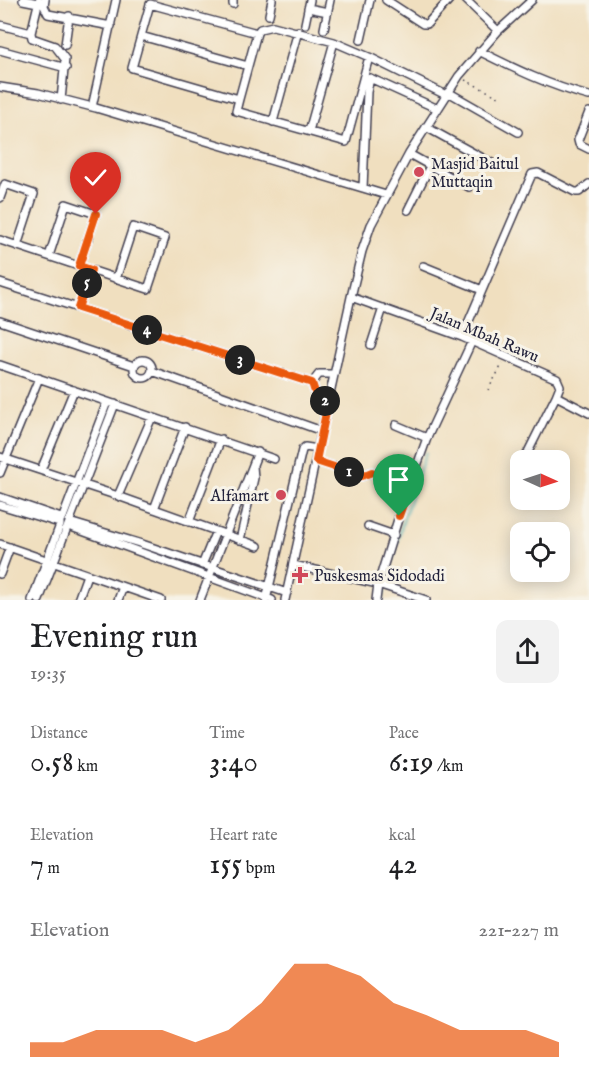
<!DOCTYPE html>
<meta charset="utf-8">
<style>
:root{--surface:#fff;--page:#f2f2f2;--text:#202124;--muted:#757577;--accent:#ea580c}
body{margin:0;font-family:"IM FELL English",serif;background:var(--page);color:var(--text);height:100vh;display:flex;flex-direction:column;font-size:22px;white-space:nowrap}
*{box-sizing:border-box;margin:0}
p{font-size:20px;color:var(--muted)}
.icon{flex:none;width:33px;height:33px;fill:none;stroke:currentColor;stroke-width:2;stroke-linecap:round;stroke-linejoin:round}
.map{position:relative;height:600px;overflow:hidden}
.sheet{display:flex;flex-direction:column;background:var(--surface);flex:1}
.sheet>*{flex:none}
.needle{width:39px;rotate:93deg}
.buttons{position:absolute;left:510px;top:450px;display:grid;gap:12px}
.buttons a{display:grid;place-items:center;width:60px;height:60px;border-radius:12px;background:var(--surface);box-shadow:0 3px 15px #0003;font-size:30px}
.pin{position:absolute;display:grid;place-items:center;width:51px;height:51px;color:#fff;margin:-62px -26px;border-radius:50% 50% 50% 0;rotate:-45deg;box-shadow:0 0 6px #0007}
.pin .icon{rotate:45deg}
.km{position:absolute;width:30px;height:30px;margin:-15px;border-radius:50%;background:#222;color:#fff;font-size:16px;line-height:30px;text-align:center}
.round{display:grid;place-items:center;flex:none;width:63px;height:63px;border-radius:12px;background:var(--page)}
.overview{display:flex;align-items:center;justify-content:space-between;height:102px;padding:0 30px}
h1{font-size:33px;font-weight:600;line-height:45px}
.figures{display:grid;grid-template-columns:repeat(3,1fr);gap:9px;height:102px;padding:6px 30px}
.figures div{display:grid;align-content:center}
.figures b{font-size:30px;font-weight:600}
.figures small{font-size:16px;font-weight:400}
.figures p{font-size:16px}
.chart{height:168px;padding:12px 30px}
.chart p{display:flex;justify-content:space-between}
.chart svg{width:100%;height:108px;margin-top:6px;fill:var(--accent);opacity:.7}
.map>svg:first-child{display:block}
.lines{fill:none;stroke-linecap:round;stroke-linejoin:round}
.stream{stroke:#3caeb5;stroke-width:2}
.minor-casing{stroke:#413e4f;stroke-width:10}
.path{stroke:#413e4f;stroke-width:1.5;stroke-dasharray:1.5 4.5;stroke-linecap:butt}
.minor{stroke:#fff;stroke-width:7}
.route-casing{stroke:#fff;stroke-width:12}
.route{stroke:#ea580c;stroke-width:8}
.poi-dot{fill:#d1495b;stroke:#f7f3e8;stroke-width:2}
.labels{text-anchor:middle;stroke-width:6;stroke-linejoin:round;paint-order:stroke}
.poi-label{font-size:16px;fill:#22223b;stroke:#f7f3e8;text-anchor:start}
.street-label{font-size:16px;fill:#22223b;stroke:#f7f3e8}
</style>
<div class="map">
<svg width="589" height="600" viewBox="0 0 589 600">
<rect width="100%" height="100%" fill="#f7f3e8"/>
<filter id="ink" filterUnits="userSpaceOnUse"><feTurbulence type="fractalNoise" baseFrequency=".0167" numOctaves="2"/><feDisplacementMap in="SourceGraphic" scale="12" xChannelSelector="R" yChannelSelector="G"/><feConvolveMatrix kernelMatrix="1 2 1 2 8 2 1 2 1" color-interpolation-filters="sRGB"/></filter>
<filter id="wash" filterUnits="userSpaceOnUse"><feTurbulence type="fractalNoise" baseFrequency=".008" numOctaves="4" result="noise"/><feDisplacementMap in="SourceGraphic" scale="24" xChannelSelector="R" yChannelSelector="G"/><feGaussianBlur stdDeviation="1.35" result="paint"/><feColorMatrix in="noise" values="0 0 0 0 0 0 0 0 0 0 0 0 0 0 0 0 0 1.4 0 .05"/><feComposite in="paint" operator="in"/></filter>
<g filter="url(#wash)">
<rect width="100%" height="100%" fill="#f0dfbf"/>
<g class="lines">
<path class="stream" d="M382 600 404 518 426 452"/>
</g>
</g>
<g filter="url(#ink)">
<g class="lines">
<g class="minor-casing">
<path id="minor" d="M23 0 38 3
M39 0 31 33 32 38 55 46 65 59 61 100
M45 0 44 6 48 14 111 26
M386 0 423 24H427L449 0
M466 0 498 31
M233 4V0
M308 8 328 12
M269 15 272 0
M305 24 310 0
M0 25 31 33
M324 29 330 0
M141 36 248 66
M361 40 370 0
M65 45 69 16
M0 50 66 68
M479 51C515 69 550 86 589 96
M369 57 346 142 236 111 239 99 132 68 150 4 257 33 260 29 273 26 334 42 369 57 446 95
M0 87 38 93 96 108 386 195
M448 92 518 132
M239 99 257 33
M92 107 116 0
M589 112 578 140 579 144 589 149
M273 122 298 31
M426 127 497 166
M309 131 334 42
M409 154 469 187
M363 188 367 92 370 78 438 109
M0 198 5 184 34 194 17 246
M408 210 430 166
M0 240 148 289 165 238 133 227 116 279
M49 256 66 204 96 214 79 266
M423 266 482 290
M0 283 312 383
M351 297 462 337 557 379 560 386 556 396 589 413
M78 308 91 270
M0 321 134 366
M462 337 532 174 538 173 575 192H579L589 184
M371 345 383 308
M134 369a9 9 0 1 1 18 0a9 9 0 1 1-18 0Z
M0 365 274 459
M152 371 322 431
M328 403 316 395 312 383 319 374H334
M396 425 427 438
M0 457 118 496 258 546
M524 460 556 396
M316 461 362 476 372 472 410 484
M41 470 74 390
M0 473 39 378
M118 496 152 417
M0 497 61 518
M0 505 59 523
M154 509 185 427
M69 522 139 543 287 593
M189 522 221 439
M368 526 394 535
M74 528 272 600
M240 540 254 478 253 466
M0 544 161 600
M202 565 216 531
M293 565 378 584 426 600
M0 574 10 547
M32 600 60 525V520L63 517 107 402
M39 600 115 404
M78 600 87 575
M118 600 123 587
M200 600 258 452
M266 600 302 450 305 447 318 449
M285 600 351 297 362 251 371 225 409 154 459 76 498 31 532 0
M376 600 378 584 399 516 427 438 472 341"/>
</g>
<path class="path" d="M465 80 501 98
M488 390 503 363"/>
<use href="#minor" class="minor"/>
</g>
</g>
<g class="lines" filter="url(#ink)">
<g class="route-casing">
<path id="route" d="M96 214 79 266 91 270 78 308 312 383 316 395 328 403 316 461 362 476 372 472 410 484 399 516"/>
</g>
<use href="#route" class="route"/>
</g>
<g class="poi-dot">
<circle cx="419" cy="172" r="6"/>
<circle cx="281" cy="495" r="6"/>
<path d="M297 566h6v6h6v6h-6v6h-6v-6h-6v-6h6z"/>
</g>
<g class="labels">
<g class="poi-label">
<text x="431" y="169">Masjid Baitul<tspan x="431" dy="18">Muttaqin</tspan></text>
<text x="269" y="501" text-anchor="end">Alfamart</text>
<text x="314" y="581">Puskesmas Sidodadi</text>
</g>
<g class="street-label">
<text transform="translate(485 334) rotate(23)" y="6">Jalan Mbah Rawu</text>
</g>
</g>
</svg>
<div class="buttons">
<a><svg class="needle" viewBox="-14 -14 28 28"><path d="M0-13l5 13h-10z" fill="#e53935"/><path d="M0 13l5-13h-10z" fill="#757577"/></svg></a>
<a><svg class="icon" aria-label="locate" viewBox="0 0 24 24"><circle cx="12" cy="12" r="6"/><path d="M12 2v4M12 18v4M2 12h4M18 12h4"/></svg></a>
</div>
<div class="pin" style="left:399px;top:516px;background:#1e9e55"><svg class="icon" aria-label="arrive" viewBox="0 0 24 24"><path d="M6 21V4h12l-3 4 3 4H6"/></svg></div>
<div class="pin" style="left:96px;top:214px;background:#d93025"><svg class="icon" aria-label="check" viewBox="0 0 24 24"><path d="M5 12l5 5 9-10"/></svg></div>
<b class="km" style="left:349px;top:472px">1</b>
<b class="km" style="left:325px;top:401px">2</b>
<b class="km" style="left:240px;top:360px">3</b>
<b class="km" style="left:147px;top:330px">4</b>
<b class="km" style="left:87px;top:283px">5</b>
</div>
<section class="sheet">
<div class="overview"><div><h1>Evening run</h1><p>19:35</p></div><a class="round"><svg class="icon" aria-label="share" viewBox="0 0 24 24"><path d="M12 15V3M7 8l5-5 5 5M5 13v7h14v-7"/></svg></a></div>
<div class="figures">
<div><p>Distance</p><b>0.58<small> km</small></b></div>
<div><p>Time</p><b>3:40</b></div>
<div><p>Pace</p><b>6:19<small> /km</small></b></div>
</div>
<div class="figures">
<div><p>Elevation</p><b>7<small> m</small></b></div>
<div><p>Heart rate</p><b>155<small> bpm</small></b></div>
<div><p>kcal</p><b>42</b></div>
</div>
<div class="chart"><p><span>Elevation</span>221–227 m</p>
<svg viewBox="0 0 160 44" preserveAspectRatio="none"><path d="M0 44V38L10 38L20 33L30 33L40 33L50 38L60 33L70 22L80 6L90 6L100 11L110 22L120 27L130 33L140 33L150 33L160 38V44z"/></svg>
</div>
</section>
